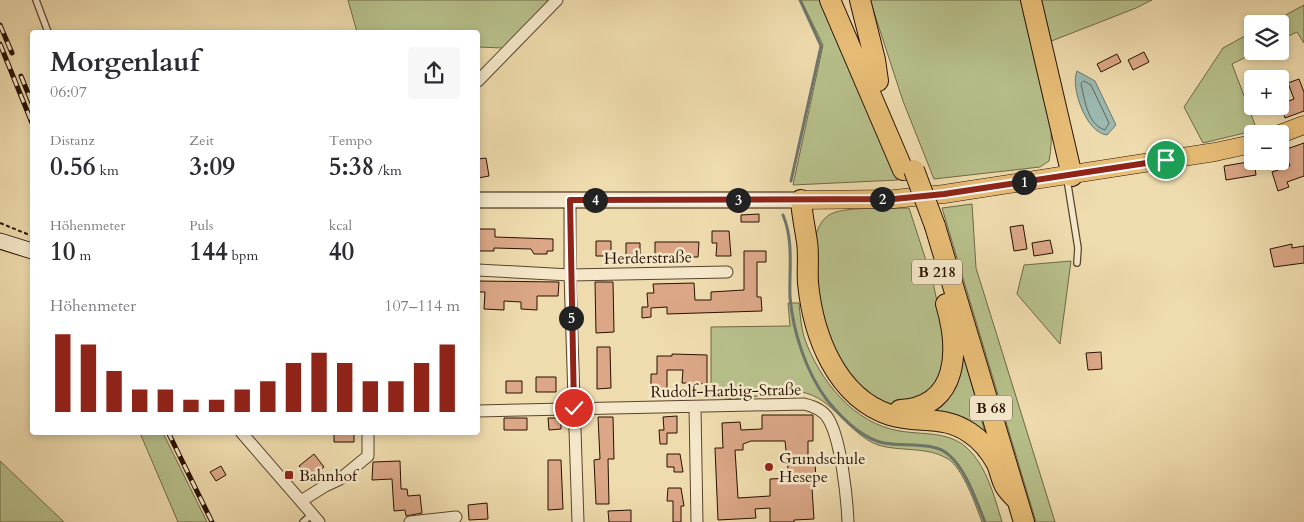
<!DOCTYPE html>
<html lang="de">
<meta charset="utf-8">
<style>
:root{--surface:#fff;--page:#f7f7f7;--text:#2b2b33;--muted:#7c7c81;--accent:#8f2418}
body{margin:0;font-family:Cardo,serif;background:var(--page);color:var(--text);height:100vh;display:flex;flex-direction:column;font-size:19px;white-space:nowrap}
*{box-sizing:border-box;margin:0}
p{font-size:16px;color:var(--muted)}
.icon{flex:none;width:28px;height:28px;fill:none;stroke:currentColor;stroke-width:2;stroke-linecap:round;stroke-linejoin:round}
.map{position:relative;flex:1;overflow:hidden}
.side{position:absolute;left:30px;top:30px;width:450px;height:405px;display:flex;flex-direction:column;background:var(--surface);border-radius:5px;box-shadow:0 2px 8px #0003}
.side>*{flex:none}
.buttons{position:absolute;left:1244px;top:15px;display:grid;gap:10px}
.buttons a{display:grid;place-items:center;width:45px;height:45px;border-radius:5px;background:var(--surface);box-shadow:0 2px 8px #0003;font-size:25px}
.pin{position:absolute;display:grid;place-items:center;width:42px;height:42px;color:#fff;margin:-21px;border:2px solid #fff;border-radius:50%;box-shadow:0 1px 5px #0007}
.km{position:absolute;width:25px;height:25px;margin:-12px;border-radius:50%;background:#222;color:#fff;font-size:14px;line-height:25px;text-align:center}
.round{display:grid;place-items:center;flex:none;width:52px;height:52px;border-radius:5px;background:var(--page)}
.head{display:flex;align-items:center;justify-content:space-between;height:85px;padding:0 20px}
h1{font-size:28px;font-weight:800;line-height:38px}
.stats{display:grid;grid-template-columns:repeat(3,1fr);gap:8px;height:85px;padding:5px 20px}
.stats div{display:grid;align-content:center}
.stats b{font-size:25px;font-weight:800}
.stats small{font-size:14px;font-weight:400}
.stats p{font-size:14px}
.chart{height:140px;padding:10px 20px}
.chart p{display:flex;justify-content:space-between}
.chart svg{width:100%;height:90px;margin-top:5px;stroke:var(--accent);stroke-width:6}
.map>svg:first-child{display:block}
.green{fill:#b7c08b;stroke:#6f6846}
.water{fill:#9cbab2;stroke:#6d766b}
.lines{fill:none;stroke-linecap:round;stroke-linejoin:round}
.shore{stroke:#626659;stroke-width:1}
.stream{stroke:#6d766b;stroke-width:3}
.building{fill:#dba787;stroke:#271100;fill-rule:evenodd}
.lane-casing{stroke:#59442c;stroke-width:8}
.street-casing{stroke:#59442c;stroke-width:13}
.secondary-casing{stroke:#271100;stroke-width:17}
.primary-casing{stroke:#271100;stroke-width:19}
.highway-casing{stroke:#271100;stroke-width:22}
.path{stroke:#271100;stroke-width:2;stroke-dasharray:4 2.5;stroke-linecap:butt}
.lane{stroke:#f5e8ca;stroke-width:5.5}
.street{stroke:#f5e8ca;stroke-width:11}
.secondary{stroke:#f5e8ca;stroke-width:15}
.primary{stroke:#e8be77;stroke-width:18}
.highway{stroke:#e8be77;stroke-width:20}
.rail-casing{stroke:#271100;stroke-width:5}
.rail{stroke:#f5e8ca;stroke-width:3;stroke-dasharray:9;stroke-linecap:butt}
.highway-bridge-casing{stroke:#271100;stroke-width:22;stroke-linecap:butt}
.highway-bridge{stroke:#e8be77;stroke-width:20}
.route-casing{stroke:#fff;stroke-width:10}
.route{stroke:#8f2418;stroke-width:6}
.poi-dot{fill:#8f2418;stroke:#f5e8ca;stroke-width:2}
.labels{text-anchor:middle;stroke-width:5;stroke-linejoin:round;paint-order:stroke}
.shield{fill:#f5e8ca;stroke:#65523d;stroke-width:1}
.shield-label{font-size:15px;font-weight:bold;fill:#271100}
.street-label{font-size:16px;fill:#271100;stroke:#f5e8ca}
.poi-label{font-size:16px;fill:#271100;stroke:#f5e8ca;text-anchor:start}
</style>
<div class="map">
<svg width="1304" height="522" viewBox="0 0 1304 522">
<rect width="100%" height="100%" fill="#efdcae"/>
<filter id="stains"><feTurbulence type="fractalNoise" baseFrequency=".004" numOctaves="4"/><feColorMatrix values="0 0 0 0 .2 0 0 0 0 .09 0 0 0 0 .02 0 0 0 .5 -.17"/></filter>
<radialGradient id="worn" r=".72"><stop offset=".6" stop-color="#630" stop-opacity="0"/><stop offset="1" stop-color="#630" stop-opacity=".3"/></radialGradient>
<path class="green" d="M348 0H551L503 48 478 47V32H357Z
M801 0H826L898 180 793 185 823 45Z
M870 0H1022C1034 47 1059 113 1049 161L1040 167 934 179 903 101Z
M1037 0H1152L1136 8 1049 42Z
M1304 5V43L1297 32 1280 40V24H1269Z
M1252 32V51H1258L1232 64 1257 130 1203 143 1184 107 1223 48Z
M972 204 976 268 1055 522H1036L942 208Z
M909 208 933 282 944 336V354L940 375 933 386 925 395 896 405 881 403 844 372 820 311 815 239C817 229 822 218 831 214 846 206 891 209 909 208Z
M1071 261 1060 344 1017 294 1024 265Z
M788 303H799C800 314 801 326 804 337 819 380 854 424 900 431 923 435 947 431 966 447 987 466 994 496 1002 522H982C976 506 963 468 948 459 927 446 901 452 878 445 848 434 833 397 801 392 781 389 764 396 745 398 734 400 722 398 711 397V327L790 326Z
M961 346 988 443 923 410Z
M140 433H163L207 522H178Z
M0 461 64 522H0Z"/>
<path class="water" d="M1077 71 1095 81 1116 125 1107 135C1086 133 1070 87 1077 71Z"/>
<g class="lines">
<path class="shore" d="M1084 81 1091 85 1109 123 1105 130C1087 124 1085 100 1081 84Z"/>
<path class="stream" d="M791 181 821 46 800 0
M783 215C794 241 789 270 790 297 793 332 806 372 827 400 840 416 862 439 884 443 904 447 934 441 949 455 967 471 976 501 985 522"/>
</g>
<path class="building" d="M1144 52 1149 62 1133 70 1128 60Z
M1117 54 1121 62 1101 72 1097 64Z
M1299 79 1304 92V111L1285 118 1280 104 1294 99 1288 83Z
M1304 143V176L1287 182 1289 187 1278 191 1272 172 1290 166 1284 150Z
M486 158 489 176 478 178V159Z
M1254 161 1256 175 1226 180 1224 166Z
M759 214V222H741V215Z
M1023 225 1027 249 1014 251 1010 227Z
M479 229H495V237L553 239V251H547V254H534L531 249 494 248V251H478Z
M712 231H729L731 256H716L717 243H712Z
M1050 240 1053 253 1034 256 1032 243Z
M596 241H611V256H596Z
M655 242H699L698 257H684V255L655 256Z
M626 243H640V256H626Z
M1292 244V248L1304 246V263L1274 267 1270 249Z
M744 251H766V262H757V297H761L762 311 667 314V307L651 308V317L642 318V307H648L647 293H654L653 284 694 283 695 300H711V292L744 290Z
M478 281 559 282 558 296H537V310L521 309V302L504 301V310L484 309 485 292H478Z
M595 282H613L614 332 596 333Z
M597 347H610L611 388 597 389Z
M1101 352 1102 369 1088 370 1086 353Z
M672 354 707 355V384L682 383 683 370H667V389L651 390V374H657V356H672Z
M536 377H556V392H536Z
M506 381H522V393H506Z
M762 415H813V441H808V462H815L816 480 815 488H812L814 519 794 520V522H770V508L755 509 756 518 718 520 715 448H723L722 423 740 422 741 430 762 429ZM751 441H785L789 478 770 479V496L738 498 735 450H743V444Z
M677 416V433H667V444H660L659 430H664L663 417Z
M598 417H613L614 459H608L609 504H596L594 460 600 459Z
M504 418H527V430H504Z
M548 418H561V429L549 430Z
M334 432H354V442H334Z
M314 454 324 467 309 478 299 466Z
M667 454H680L683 472H674V467H667Z
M548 460H561L563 509 548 510Z
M400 461 401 489H407L408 496 420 495 422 513 406 516 405 510 394 511 392 479 372 480 373 462Z
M221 466 226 475 216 481 210 472Z
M668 488H681L684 506H681V522H673V501H667Z
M487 503 488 519 469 520 468 505Z
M631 510V522H609L608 511Z"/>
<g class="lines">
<g class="lane-casing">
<path id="lane" d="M36 0 48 32
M1067 179 1078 248 1077 263
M303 522 312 514"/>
</g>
<g class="street-casing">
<path id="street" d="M478 81 557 0
M570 200V275L578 522
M478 270 570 275 727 272
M695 407 697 522
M478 411 804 404C813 406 824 410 829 420 841 441 847 497 848 522
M241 432 319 522
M301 501 325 486 340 479 368 456V432
M410 522 456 517"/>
</g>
<g class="secondary-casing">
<path id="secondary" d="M478 200H801
M0 241 32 251"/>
</g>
<g class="primary-casing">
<path id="primary" d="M1280 134 1304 125
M801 200 894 199 944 194 1215 152 1252 144"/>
</g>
<g class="highway-casing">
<path id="highway" d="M830 0 903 170
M860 0 875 60 878 81
M1031 0 1072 176
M801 200C802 215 805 228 807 242 809 255 807 270 808 283 813 335 836 397 890 415 918 424 943 414 970 433 981 440 991 453 997 464 1000 471 1001 479 1005 486 1008 491 1013 496 1017 500
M935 226 1024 522
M900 410C960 407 959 348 946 304"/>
</g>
<path class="path" d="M0 223 32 236"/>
<use href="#lane" class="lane"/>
<use href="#street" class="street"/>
<use href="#secondary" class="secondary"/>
<use href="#primary" class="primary"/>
<use href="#highway" class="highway"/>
<g class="rail-casing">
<path id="rail" d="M0 25 12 53
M0 44 32 123
M21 76 32 103
M168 432 212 522"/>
</g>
<use href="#rail" class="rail"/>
<g class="highway-bridge-casing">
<path id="highway-bridge" d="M914 170 935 226"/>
</g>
<use href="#highway-bridge" class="highway-bridge"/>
</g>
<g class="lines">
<g class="route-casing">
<path id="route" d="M574 408 570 200 894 199 944 194 1166 160"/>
</g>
<use href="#route" class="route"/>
</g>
<g class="poi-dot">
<circle cx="769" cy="467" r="5"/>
<rect x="284" y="470" width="10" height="10" rx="2.5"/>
</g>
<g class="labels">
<g class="shield">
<rect x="912" y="259.5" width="50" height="25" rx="4"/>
<rect x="970" y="395.5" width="42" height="25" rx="4"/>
</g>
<g class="shield-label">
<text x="937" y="277">B 218</text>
<text x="991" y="413">B 68</text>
</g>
<g class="street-label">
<text transform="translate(648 257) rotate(-1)" y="6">Herderstraße</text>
<text transform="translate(726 390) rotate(-1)" y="6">Rudolf-Harbig-Straße</text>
</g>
<g class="poi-label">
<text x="779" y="464">Grundschule<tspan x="779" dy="18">Hesepe</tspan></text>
<text x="299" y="481">Bahnhof</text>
</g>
</g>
<rect width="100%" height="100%" filter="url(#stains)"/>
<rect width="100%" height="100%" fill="url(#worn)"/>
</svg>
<div class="buttons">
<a><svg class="icon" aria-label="layers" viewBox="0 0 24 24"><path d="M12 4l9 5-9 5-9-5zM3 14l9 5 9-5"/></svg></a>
<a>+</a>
<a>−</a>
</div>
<div class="pin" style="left:1166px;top:160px;background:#1e9e55"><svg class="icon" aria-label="arrive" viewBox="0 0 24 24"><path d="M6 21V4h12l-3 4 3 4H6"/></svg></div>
<div class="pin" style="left:574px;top:408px;background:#d93025"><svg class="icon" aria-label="check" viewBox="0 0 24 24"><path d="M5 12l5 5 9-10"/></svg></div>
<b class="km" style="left:1024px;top:182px">1</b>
<b class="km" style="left:882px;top:199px">2</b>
<b class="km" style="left:738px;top:200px">3</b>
<b class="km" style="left:595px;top:200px">4</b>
<b class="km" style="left:571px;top:318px">5</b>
<section class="side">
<div class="head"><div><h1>Morgenlauf</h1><p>06:07</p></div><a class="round"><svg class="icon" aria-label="share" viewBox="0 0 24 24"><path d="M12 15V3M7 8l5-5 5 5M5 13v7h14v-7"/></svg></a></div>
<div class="stats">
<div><p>Distanz</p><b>0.56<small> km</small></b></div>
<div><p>Zeit</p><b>3:09</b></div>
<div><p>Tempo</p><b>5:38<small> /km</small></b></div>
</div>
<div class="stats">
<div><p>Höhenmeter</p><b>10<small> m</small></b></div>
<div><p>Puls</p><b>144<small> bpm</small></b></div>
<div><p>kcal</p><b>40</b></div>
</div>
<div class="chart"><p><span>Höhenmeter</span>107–114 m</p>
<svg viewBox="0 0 160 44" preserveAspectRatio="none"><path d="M5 44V6M15 44V11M25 44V24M35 44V33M45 44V33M55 44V38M65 44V38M75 44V33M85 44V29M95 44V20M105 44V15M115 44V20M125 44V29M135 44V29M145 44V20M155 44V11"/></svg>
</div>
</section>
</div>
